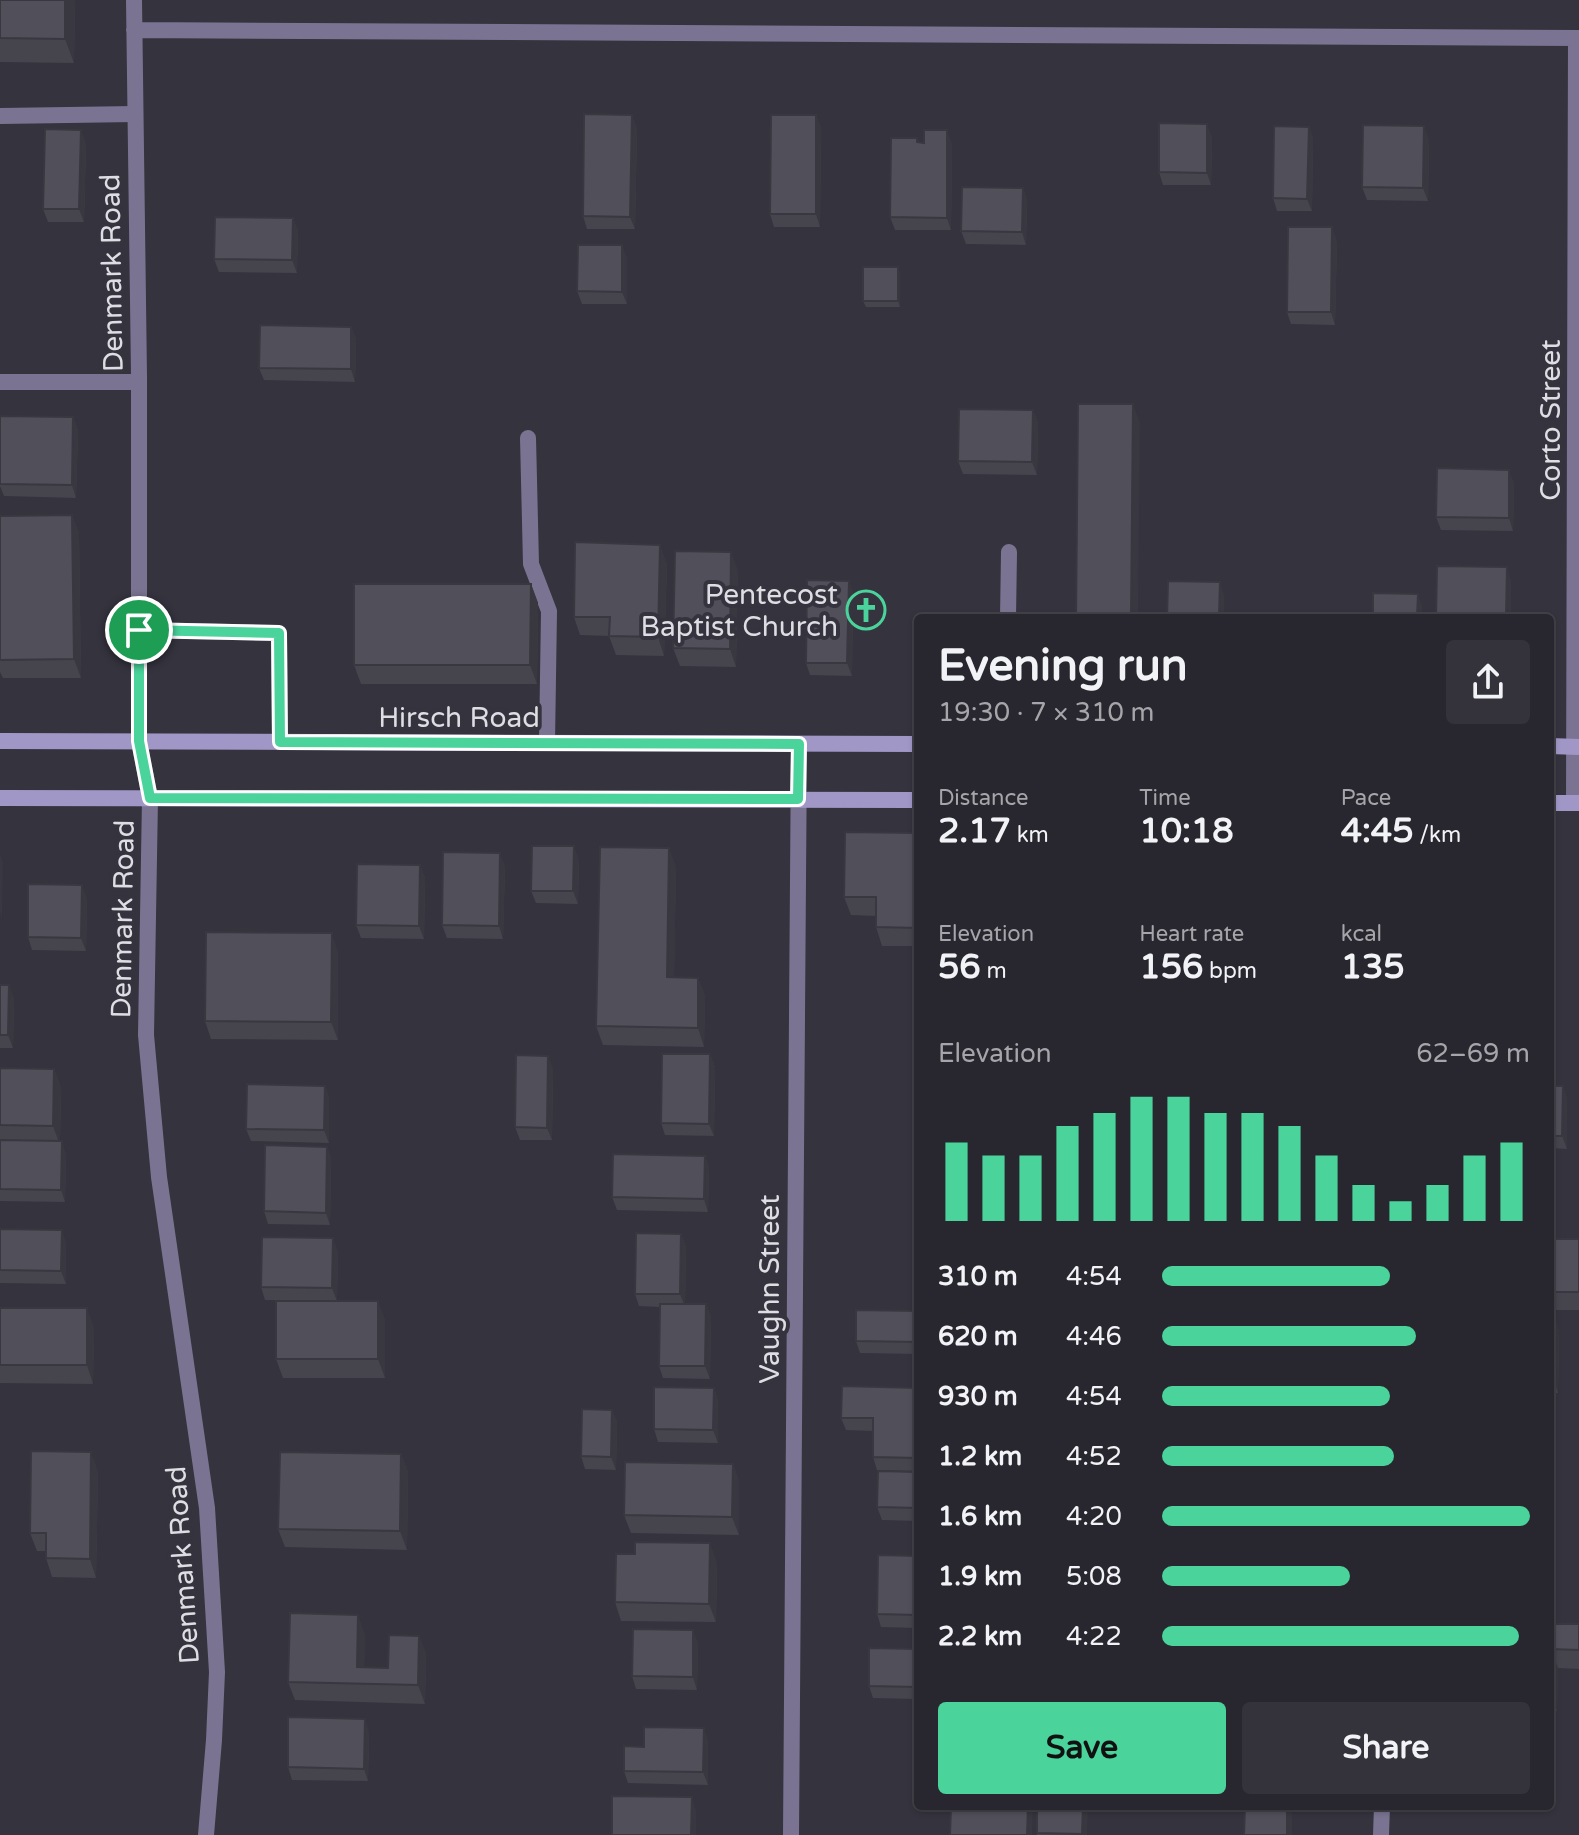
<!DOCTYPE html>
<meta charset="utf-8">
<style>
:root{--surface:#28262e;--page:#34323a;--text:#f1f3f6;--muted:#a5a5aa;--line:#44434a;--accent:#4ad49c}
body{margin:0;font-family:"Varela Round",sans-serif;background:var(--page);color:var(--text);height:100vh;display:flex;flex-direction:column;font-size:30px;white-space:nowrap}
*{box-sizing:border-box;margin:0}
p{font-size:26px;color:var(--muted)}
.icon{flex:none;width:44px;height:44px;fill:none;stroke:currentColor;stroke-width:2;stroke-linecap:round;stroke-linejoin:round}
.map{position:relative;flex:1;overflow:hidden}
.panel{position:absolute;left:914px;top:614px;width:640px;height:1196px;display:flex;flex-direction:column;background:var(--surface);border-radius:8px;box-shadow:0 2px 6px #0004,0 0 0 2px var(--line)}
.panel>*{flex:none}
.pin{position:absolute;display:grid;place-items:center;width:68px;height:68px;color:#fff;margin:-34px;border:4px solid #fff;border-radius:50%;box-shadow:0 2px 8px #0007}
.round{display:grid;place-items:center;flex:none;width:84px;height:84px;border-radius:8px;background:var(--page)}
.headline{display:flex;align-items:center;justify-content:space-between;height:136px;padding:0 24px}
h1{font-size:44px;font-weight:800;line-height:60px}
.metrics{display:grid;grid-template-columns:repeat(3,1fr);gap:12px;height:136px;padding:8px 24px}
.metrics div{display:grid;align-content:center}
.metrics b{font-size:34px;font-weight:800}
.metrics small{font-size:22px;font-weight:400}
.metrics p{font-size:22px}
.chart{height:224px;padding:16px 24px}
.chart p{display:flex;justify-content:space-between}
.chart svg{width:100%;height:144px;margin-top:8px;stroke:var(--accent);stroke-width:6}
.action{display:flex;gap:16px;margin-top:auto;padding:16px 24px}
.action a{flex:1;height:92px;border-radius:8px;background:var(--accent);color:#111;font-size:32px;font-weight:800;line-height:92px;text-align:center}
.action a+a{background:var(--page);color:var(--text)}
ul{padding:0 24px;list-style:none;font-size:26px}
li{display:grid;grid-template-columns:128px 96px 1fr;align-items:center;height:60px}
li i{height:20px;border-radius:10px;background:var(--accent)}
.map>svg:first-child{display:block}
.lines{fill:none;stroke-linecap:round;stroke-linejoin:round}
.service{stroke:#7a7492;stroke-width:16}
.minor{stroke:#7a7492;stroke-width:16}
.secondary{stroke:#a197c7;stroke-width:16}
.wall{fill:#46444d}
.shaded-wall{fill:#39373f}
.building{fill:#514f5a;stroke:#39373f;stroke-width:2}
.route-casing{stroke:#fff;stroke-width:16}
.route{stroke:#4ad49c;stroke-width:10}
.labels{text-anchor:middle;stroke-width:8;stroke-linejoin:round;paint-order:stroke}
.street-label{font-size:28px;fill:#dedde3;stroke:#35333e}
.poi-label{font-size:28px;fill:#dedde3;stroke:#35333e;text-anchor:end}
</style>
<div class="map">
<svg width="1579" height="1835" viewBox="0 0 1579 1835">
<rect width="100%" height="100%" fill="#35333e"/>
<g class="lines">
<path class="service" d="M0 116 135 114
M0 382H139
M528 438 531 564 549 611 547 743
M1008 618 1009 552
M139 630 279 633 280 742"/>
<path class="minor" d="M134 0 139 376V741L150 798 146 1035 159 1177 207 1508 217 1672 214 1740 206 1835
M134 30 1579 38
M1574 803 1576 38
M791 1835 799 744
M1381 1835 1382 1806"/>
<path class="secondary" d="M0 741 918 744
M1550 746 1579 747
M0 798 918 800
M1550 803H1579"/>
</g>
<path class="wall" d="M0 0H75L74 63 0 62Z
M816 115 821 128 820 227H774L770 214Z
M637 127 635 229H587L583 216Z
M1309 127 1313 139 1312 211H1277L1273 198Z
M1212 136 1211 185H1163L1159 172Z
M917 138 919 142 952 143 951 230H895L890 217Z
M1429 139 1428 201 1367 200 1362 187Z
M86 143 84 222H48L43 209Z
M1023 188 1027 201 1026 245 966 244 961 231Z
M293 218 298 231 297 273 219 272 214 259Z
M1337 240 1335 325 1291 324 1287 312Z
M627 257V304H582L577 291Z
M900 273V307H866L863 301Z
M351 327 356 339 355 382 264 380 259 368Z
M1033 410 1038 423 1037 475 963 474 958 461Z
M0 416 73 417 78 430 76 498 4 496 0 486Z
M1514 482 1513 531 1441 530 1436 517Z
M72 515 79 534 81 678H3L0 672V683V516Z
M667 563 664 656 616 655 609 636 580 635 574 617Z
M738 570 736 667 680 666 673 648Z
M849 581 853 594 852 676 810 675 806 663Z
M531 584 538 603 537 684H361L354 665Z
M918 833V946H882L876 927V916L851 915 844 897Z
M579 859 578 904 536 903 531 891Z
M420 865 425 878 424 939 361 938 356 925Z
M505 866 503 939 447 938 442 925Z
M676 866 674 977 698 978 705 996 704 1047 603 1045 596 1026Z
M87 898 86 951 32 950 28 937Z
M338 952V1040L211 1039 205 1021Z
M0 985 14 998 13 1048H0Z
M710 1054 715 1067 714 1136 665 1135 661 1123Z
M0 1068 54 1069 61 1088 60 1141 66 1154 65 1202 0 1201Z
M553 1068 552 1140H520L515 1127Z
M325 1086 329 1098V1143L251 1141 246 1129Z
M1550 1086H1563L1567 1099V1149L1550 1148Z
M327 1147 331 1159 330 1225 268 1224 264 1211Z
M705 1156 709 1168 708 1212 617 1210 612 1197Z
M0 1229 66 1242V1284L0 1283Z
M681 1234 686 1247 685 1304H706L711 1317 710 1379 663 1378 659 1366 660 1307 639 1306 635 1294Z
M1550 1239H1579V1310H1550Z
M338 1251 337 1301 385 1319V1378H283L276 1359 332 1301 265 1300 261 1287Z
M0 1308 94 1327 93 1384 0 1383Z
M918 1311V1354L860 1353 856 1341Z
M1550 1318H1554L1559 1331 1558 1393H1550Z
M714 1388 718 1401V1443L658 1442 654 1429Z
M918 1388V1471L877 1470 873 1457V1431L846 1430 841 1418Z
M612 1410 617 1422 616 1470 585 1469 581 1456Z
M401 1454 408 1472 407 1550 285 1547 278 1529Z
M733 1464 739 1482V1535L631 1533 624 1515Z
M98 1471 96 1578 52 1577 46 1558V1551H37L30 1533Z
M918 1472V1521L882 1520 877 1507Z
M635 1554 717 1562 716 1622 621 1621 615 1602Z
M918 1556V1628L881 1627 877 1614Z
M1550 1624H1579V1669L1558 1668 1557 1711H1550Z
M365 1634 364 1667 388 1668 419 1636 426 1654 425 1704 295 1700 288 1682Z
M698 1642 697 1690 636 1689 632 1676Z
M918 1649V1699L873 1698 869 1686Z
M369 1731 368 1781 292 1780 288 1767Z
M708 1740V1785L628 1783 624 1771 644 1747Z
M1037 1806 1087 1835H1037Z"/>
<path class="shaded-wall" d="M65 0H75L74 63 65 39Z
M632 115 637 127 635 229 630 217Z
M816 115 821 128 820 227 816 214Z
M1207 124 1212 136 1211 185 1207 173Z
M1424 126 1429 139 1428 201 1423 188Z
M1309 127 1313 139 1312 211 1307 199Z
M81 130 86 143 84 222 79 209Z
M947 130 952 143 951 230 947 218Z
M1023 188 1027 201 1026 245 1022 232Z
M293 218 298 231 297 273 292 260Z
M1332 227 1337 240 1335 325 1331 312Z
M622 245 627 257V304L622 292Z
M898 267 900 273V307L898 301Z
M351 327 356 339 355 382 351 369Z
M1133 404 1140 423 1138 618H1131Z
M1033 410 1038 423 1037 475 1032 462Z
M73 417 78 430 76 498 72 485Z
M1509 470 1514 482 1513 531 1509 518Z
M72 515 79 534 81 678 74 659Z
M660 545 667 563 664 656 658 637Z
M731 552 738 570 736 667 730 649Z
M1507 567 1511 580V618H1506Z
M849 581 853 594 852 676 847 663Z
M1220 582 1224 595V618H1219Z
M531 584 538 603 537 684 530 665Z
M1418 594 1422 606V618H1417Z
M574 846 579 859 578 904 573 891Z
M669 848 676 866 674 996 667 977Z
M500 853 505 866 503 939 499 926Z
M0 854 3 863 2 918 0 912Z
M420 865 425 878 424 939 419 926Z
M82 885 87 898 86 951 81 938Z
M332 933 338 952V1040L331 1022Z
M698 978 705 996 704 1047 698 1028Z
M9 985 14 998 13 1048 8 1035Z
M710 1054 715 1067 714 1136 709 1124Z
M548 1056 553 1068 552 1140 547 1128Z
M54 1069 61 1088 60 1145 53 1126Z
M325 1086 329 1098V1143L324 1130Z
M1563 1086 1567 1099V1149L1562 1136Z
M62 1141 66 1154 65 1202 61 1190Z
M327 1147 331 1159 330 1225 326 1213Z
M705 1156 709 1168 708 1212 704 1199Z
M62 1230 66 1242V1284L61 1271Z
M681 1234 686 1247 685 1307 680 1294Z
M333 1238 338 1251 337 1301 332 1288Z
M378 1301 385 1319V1378L378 1359Z
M706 1304 711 1317 710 1379 705 1366Z
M87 1308 94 1327 93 1384 87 1365Z
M1554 1318 1559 1331 1558 1393 1554 1380Z
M714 1388 718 1401V1443L713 1430Z
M612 1410 617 1422 616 1470 611 1457Z
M91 1452 98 1471 96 1578 90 1559Z
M401 1454 408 1472 407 1550 400 1531Z
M733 1464 739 1482V1535L732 1517Z
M710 1543 717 1562 716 1622 709 1604Z
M358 1615 365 1634 364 1686 357 1667Z
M693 1630 698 1642 697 1690 693 1677Z
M419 1636 426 1654 425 1704 418 1685Z
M1551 1649 1558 1668 1557 1711 1550 1693Z
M365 1719 369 1731 368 1781 364 1769Z
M704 1728 708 1740V1785L703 1772Z
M692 1797 696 1810V1835H691Z
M1028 1806H1032L1033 1808 1032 1835H1027Z
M1083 1806H1088L1087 1835H1083Z
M1287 1806H1289L1292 1815V1835H1287Z"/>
<path class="building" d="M0 0H65V39L0 38Z
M584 114 632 115 630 217 583 216Z
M771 115H816V214H770Z
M1159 123 1207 124V173L1159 172Z
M1363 125 1424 126 1423 188 1362 187Z
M1274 126 1309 127 1307 199 1273 198Z
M45 129 81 130 79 209H43Z
M924 130H947V218L890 217 891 138H917V142L924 143Z
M962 187 1023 188 1022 232 961 231Z
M215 217 293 218 292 260 214 259Z
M1288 227H1332L1331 312H1287Z
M578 245H622V292L577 291Z
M863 267H898V301H863Z
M260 325 351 327V369L259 368Z
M1078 404H1133L1131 618H1076Z
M959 409 1033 410 1032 462 958 461Z
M0 416 73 417 72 485 0 484Z
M1437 468 1509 470V518L1436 517Z
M72 515 74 659 0 660V516Z
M575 542 660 545 658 637 609 636 610 617H574Z
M675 551 731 552 730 649 673 648Z
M1437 566 1507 567 1506 618H1436Z
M807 580 849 581 847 663H806Z
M1168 581 1220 582 1219 618H1167Z
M354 584H531L530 665H354Z
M1373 593 1418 594 1417 618H1373Z
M1284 617 1327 618H1284Z
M845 832 918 833V928L876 927V897H844Z
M532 846H574L573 891H531Z
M600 847 669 848 667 977 698 978V1028L596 1026Z
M443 852 500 853 499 926 442 925Z
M357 864 420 865 419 926 356 925Z
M28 884 82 885 81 938 28 937Z
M206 932 332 933 331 1022 205 1021Z
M0 985H9L8 1035H0Z
M662 1054H710L709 1124 661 1123Z
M516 1055 548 1056 547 1128 515 1127Z
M0 1068 54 1069 53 1126 0 1125Z
M247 1084 325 1086 324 1130 246 1129Z
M1550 1086H1563L1562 1136H1550Z
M0 1140 62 1141 61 1190 0 1189Z
M265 1145 327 1147 326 1213 264 1211Z
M613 1154 705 1156 704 1199 612 1197Z
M0 1229 62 1230 61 1271 0 1270Z
M636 1233 681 1234 680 1294H635Z
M262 1237 333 1238 332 1288 261 1287Z
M1550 1239H1579V1292H1550Z
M276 1301H378V1359H276Z
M660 1304H706L705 1366H659Z
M0 1308H87V1365H0Z
M856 1310 918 1311V1342L856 1341Z
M1550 1318H1554V1380H1550Z
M842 1386 918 1388V1458L873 1457V1418H841Z
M654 1387 714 1388 713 1430 654 1429Z
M582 1409 612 1410 611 1457 581 1456Z
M31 1451 91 1452 90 1559 46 1558V1533H30Z
M280 1452 401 1454 400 1531 278 1529Z
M625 1462 733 1464 732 1517 624 1515Z
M878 1471 918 1472V1508L877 1507Z
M635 1542 710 1543 709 1604 615 1602 616 1554H635Z
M878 1555 918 1556V1615L877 1614Z
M290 1613 358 1615 357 1667 388 1668 389 1635 419 1636 418 1685 288 1682Z
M1550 1624H1579V1650L1551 1649 1550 1691Z
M633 1629 693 1630V1677L632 1676Z
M869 1648 918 1649V1687L869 1686Z
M288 1717 365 1719 364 1769 288 1767Z
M644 1727 704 1728 703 1772 624 1771V1746L644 1747Z
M612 1796 692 1797 691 1835H612Z
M951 1806H1028L1027 1835H950Z
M1037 1806H1083L1082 1834 1037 1833Z
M1245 1806H1287V1835H1244Z"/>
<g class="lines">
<g class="route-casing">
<path id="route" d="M139 630 279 633 280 742 799 744 798 799 150 798 139 741Z"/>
</g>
<use href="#route" class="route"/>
</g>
<defs>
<g id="church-ring" transform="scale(2)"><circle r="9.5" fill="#35333e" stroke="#4ad49c" stroke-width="1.5"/><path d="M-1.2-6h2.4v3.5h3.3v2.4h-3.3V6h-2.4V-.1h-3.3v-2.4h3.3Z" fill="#4ad49c"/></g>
</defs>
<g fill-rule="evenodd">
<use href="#church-ring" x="866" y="610"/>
</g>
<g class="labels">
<g class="street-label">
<text transform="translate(111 273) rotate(-91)" y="10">Denmark Road</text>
<text transform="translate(1550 420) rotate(-90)" y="10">Corto Street</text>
<text x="459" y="727">Hirsch Road</text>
<text transform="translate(122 919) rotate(-89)" y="10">Denmark Road</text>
<text transform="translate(769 1289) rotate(-90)" y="10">Vaughn Street</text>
<text transform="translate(182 1565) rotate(-94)" y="10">Denmark Road</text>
</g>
<g class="poi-label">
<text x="838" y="604">Pentecost<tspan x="838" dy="32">Baptist Church</tspan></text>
</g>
</g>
</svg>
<div class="pin" style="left:139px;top:630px;background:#1e9e55"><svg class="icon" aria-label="arrive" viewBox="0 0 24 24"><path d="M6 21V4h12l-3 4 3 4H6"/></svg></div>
<section class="panel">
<div class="headline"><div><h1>Evening run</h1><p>19:30 · 7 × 310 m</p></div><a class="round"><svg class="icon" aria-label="share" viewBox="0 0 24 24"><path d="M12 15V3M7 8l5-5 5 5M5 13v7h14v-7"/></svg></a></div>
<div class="metrics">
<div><p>Distance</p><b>2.17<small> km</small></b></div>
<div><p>Time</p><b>10:18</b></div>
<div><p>Pace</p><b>4:45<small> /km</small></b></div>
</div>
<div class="metrics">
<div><p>Elevation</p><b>56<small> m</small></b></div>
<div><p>Heart rate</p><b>156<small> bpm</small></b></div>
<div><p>kcal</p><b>135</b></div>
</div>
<div class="chart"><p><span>Elevation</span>62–69 m</p>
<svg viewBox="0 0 160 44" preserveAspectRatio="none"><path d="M5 44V20M15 44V24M25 44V24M35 44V15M45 44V11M55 44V6M65 44V6M75 44V11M85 44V11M95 44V15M105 44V24M115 44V33M125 44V38M135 44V33M145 44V24M155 44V20"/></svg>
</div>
<ul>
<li><b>310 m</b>4:54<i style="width:62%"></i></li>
<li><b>620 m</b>4:46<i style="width:69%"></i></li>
<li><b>930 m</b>4:54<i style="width:62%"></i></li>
<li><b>1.2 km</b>4:52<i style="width:63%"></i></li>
<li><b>1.6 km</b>4:20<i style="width:100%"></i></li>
<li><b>1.9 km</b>5:08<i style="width:51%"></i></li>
<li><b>2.2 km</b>4:22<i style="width:97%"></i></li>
</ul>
<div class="action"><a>Save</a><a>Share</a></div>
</section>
</div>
